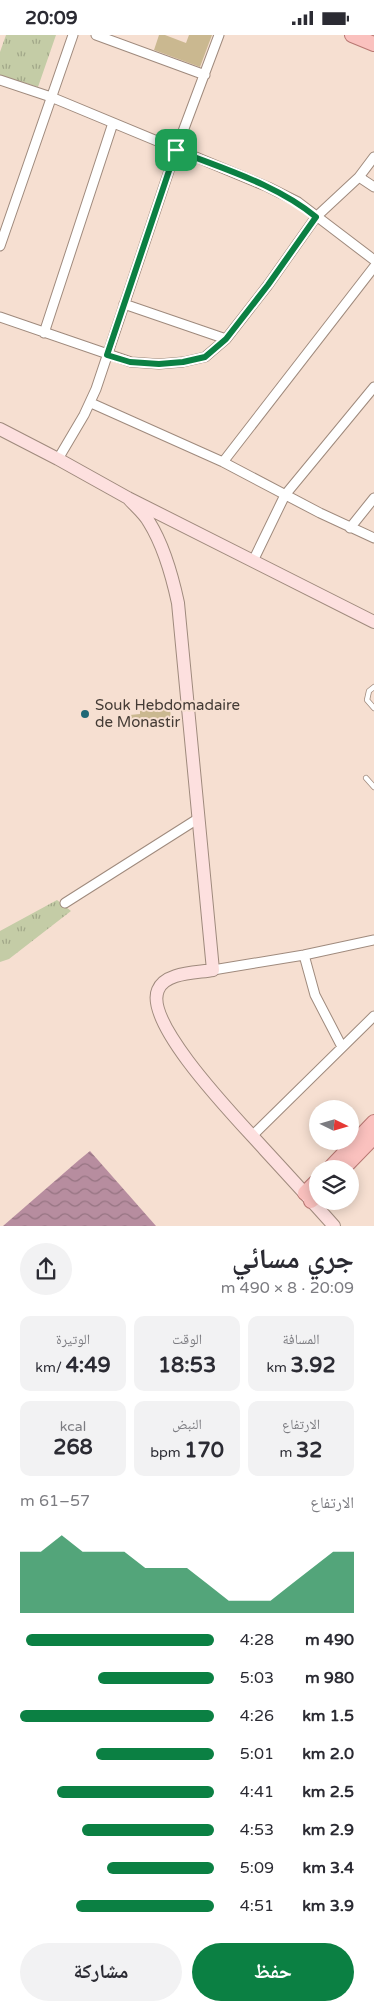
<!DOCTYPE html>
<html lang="ar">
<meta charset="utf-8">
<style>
:root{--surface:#fff;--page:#f2f2f3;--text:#2b2b33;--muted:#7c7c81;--accent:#0b8043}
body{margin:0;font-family:"Varela Round","Noto Naskh Arabic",sans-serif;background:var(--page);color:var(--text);direction:rtl;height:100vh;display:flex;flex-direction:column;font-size:19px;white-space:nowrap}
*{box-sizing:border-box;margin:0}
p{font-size:16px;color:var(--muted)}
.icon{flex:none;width:28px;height:28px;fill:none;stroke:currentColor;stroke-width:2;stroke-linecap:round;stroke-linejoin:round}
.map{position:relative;height:1191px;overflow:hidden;direction:ltr}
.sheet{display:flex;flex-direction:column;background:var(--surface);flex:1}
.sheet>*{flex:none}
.needle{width:32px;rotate:95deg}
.fabs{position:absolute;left:309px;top:1065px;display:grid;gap:10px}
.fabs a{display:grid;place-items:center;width:50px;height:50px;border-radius:50%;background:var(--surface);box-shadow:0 2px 12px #0003;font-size:25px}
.pin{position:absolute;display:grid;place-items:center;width:42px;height:42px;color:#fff;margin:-21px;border-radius:10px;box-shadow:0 2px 8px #0006}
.round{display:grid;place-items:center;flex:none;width:52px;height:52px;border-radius:26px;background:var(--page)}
.overview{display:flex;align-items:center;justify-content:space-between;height:85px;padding:0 20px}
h1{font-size:28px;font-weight:800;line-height:38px}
.metrics{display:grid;grid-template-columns:repeat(3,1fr);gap:8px;height:85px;padding:5px 20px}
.metrics div{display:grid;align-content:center;border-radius:10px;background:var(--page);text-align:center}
.metrics b{font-size:21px;font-weight:800}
.metrics small{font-size:14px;font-weight:400}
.metrics p{font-size:14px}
.chart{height:140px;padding:10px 20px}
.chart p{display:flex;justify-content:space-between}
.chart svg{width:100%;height:90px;margin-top:5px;fill:var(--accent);opacity:.7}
.cta{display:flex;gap:10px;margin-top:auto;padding:10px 20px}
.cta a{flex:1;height:58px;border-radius:30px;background:var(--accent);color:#fff;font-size:20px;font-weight:800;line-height:58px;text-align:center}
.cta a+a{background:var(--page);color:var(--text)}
ul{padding:0 20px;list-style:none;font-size:16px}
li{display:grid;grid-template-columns:80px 60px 1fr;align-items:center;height:38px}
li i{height:12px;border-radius:6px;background:var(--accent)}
.status{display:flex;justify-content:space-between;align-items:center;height:35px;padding:0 25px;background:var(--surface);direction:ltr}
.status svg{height:14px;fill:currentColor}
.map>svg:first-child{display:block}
.grass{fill:url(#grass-tufts)}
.water{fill:url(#water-waves)}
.building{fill:#cab890}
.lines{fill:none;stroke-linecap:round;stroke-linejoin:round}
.lane-casing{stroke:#9f8a7d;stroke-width:6}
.street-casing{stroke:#9f8a7d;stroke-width:11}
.secondary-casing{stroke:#9f8a7d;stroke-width:14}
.primary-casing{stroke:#b87772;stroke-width:16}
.lane{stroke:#fff;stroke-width:4.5}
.street{stroke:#fff;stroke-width:9}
.secondary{stroke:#fde0df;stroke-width:12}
.primary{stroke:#fac1be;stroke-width:14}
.route-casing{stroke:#fff;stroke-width:10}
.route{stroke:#0b8043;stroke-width:6}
.poi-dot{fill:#206876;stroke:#f6dfd1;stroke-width:2}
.labels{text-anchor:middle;stroke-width:4;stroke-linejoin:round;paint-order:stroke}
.poi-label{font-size:15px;fill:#443b35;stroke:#f6dfd1;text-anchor:start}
</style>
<div class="status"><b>20:09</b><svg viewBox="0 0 49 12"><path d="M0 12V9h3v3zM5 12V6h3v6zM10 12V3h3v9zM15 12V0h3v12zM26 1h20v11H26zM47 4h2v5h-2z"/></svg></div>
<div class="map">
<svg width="374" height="1191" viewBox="0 0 374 1191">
<defs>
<pattern id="grass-tufts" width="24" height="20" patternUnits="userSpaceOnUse" patternTransform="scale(1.25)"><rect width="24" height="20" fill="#c4cca6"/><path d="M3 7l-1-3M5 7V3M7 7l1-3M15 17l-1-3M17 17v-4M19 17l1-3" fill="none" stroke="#a1a788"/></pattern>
<pattern id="water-waves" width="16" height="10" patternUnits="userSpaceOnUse" patternTransform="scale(1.25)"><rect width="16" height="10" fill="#b78d9f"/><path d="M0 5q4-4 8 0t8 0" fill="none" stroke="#967482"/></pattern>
</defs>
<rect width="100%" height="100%" fill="#f6dfd1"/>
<path class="grass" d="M6 0H56L38 52 0 40V17Z
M57 865 71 876 9 924 0 927V896Z"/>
<path class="water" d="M90 1116 156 1191H3L79 1125Z"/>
<path class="building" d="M159 0H165L186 8 189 0H212L200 32 154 15Z
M170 672 171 686 131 689 130 680 140 679V676Z"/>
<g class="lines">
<g class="lane-casing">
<path id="lane" d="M374 652 369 656 367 665 374 673
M366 743 374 752"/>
</g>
<g class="street-casing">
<path id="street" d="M96 0 205 40
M0 45 51 62 268 152 298 167 374 225
M359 142 374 152
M0 211 73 0
M124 269 226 304
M0 282 131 327 159 329 183 327 205 322 226 304 268 250 316 182 359 142 374 122
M44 298 113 88
M91 368 223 427 320 478 374 503
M58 424 84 380 96 354 176 115 219 0
M223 427 374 232
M350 493 374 463
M253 526 285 460 374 352
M65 868 199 783
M304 920 315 960 342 1012
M213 935 304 920 374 905
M253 1100 374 981"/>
</g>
<g class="secondary-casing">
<path id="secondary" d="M0 394 58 424 128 463 374 587
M128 463C135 471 144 478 149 487 164 511 172 540 178 568L213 935C196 938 165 937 158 955 143 989 242 1089 265 1115 288 1140 311 1165 334 1191"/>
</g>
<g class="primary-casing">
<path id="primary" d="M352 0 374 9
M329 1134 374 1087
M343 1134 374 1102
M305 1158 318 1145
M311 1166 318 1160"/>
</g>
<use href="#lane" class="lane"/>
<use href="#street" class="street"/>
<use href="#secondary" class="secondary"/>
<use href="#primary" class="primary"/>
</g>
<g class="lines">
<g class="route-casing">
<path id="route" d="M176 115C223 134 276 149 316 182L268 250 226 304 205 322 183 327 159 329 130 327 107 320Z"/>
</g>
<use href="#route" class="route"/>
</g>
<circle class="poi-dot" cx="85" cy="679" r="5"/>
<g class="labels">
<g class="poi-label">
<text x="95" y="675">Souk Hebdomadaire<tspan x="95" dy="17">de Monastir</tspan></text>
</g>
</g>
</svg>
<div class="fabs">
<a><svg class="needle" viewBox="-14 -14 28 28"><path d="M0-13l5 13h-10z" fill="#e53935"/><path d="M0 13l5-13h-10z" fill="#7c7c81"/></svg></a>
<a><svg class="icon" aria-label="layers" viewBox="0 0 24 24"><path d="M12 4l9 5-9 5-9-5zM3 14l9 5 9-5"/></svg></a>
</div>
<div class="pin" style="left:176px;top:115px;background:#1e9e55"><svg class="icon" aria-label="arrive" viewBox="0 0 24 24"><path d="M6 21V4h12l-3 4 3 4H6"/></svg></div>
</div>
<section class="sheet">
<div class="overview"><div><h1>جري مسائي</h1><p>20:09 · 8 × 490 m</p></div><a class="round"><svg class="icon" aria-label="share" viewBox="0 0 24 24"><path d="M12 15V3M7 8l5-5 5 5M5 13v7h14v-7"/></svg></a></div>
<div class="metrics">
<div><p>المسافة</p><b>3.92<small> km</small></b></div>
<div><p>الوقت</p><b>18:53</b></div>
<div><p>الوتيرة</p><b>4:49<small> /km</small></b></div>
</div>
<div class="metrics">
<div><p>الارتفاع</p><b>32<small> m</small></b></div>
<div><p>النبض</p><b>170<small> bpm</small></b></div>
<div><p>kcal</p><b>268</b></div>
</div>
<div class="chart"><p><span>الارتفاع</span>57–61 m</p>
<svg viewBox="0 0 160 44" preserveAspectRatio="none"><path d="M0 44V14L10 14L20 6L30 14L40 14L50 14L60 22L70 22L80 22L90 30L100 38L110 38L120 38L130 30L140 22L150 14L160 14V44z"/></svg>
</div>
<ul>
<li><b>490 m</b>4:28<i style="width:97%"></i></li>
<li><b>980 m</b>5:03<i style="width:60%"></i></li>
<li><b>1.5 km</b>4:26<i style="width:100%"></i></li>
<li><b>2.0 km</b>5:01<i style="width:61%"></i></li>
<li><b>2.5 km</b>4:41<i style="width:81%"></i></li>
<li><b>2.9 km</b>4:53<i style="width:68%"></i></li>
<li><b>3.4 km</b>5:09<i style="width:55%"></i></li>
<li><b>3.9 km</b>4:51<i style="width:71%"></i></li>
</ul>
<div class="cta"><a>حفظ</a><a>مشاركة</a></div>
</section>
